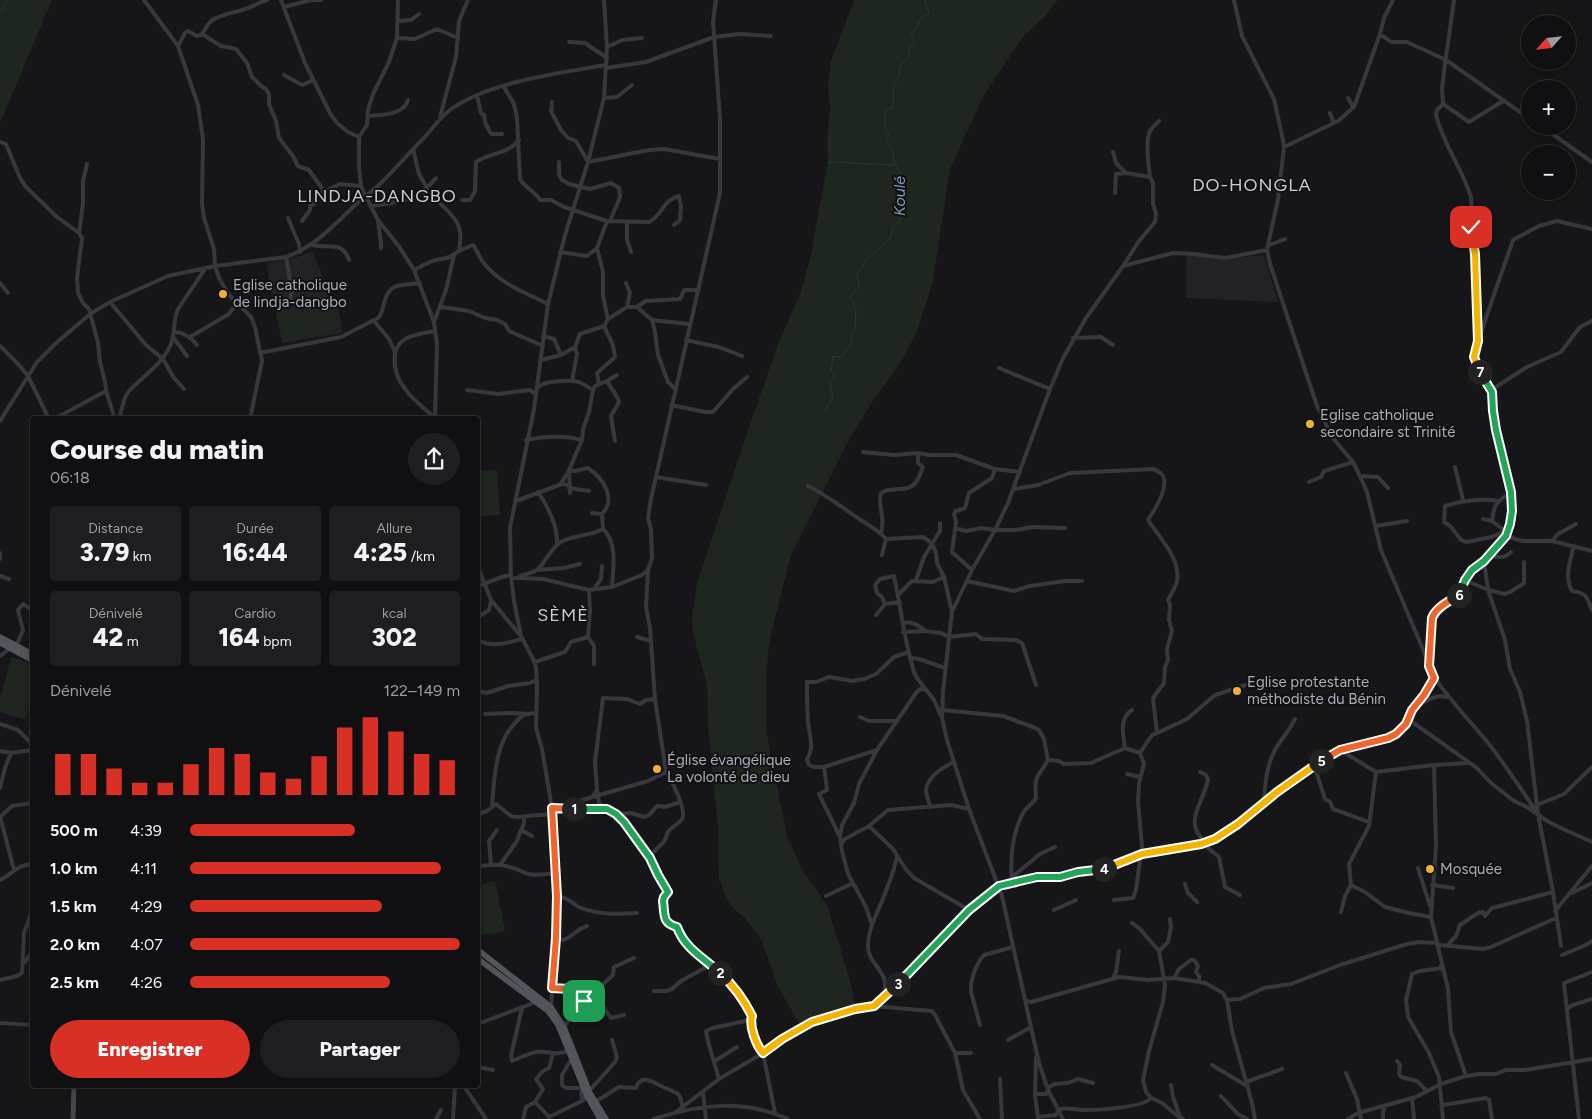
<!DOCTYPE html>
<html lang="fr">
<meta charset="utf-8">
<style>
:root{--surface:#101012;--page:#1e1e20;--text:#f1f3f6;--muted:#9c9d9f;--line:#303032;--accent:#d93025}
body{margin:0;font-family:Figtree,sans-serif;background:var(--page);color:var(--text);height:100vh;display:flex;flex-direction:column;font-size:19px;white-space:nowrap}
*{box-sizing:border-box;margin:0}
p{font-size:16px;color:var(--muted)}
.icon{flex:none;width:28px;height:28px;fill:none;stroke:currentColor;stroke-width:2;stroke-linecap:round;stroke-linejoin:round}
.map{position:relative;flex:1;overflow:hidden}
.drawer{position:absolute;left:30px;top:416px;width:450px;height:672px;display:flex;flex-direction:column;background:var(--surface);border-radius:5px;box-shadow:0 2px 12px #0003,0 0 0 1px var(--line)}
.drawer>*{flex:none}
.needle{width:32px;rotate:243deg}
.tools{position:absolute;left:1521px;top:15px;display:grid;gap:10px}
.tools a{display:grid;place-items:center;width:55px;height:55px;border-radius:50%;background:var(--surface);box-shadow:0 2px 12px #0003,0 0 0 1px var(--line);font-size:25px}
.pin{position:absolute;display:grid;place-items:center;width:42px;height:42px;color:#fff;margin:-21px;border-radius:10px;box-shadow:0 2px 8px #0006}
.km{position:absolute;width:25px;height:25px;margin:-12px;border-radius:50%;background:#222;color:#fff;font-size:14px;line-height:25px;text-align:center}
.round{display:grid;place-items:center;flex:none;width:52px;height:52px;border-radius:26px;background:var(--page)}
.headline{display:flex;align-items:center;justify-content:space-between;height:85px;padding:0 20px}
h1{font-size:28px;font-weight:800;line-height:38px}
.figures{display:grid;grid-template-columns:repeat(3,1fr);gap:8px;height:85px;padding:5px 20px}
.figures div{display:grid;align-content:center;border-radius:5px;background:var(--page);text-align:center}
.figures b{font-size:25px;font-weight:800}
.figures small{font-size:14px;font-weight:400}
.figures p{font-size:14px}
.chart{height:140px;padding:10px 20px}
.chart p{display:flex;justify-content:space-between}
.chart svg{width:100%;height:90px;margin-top:5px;stroke:var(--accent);stroke-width:6}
.cta{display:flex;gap:10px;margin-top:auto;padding:10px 20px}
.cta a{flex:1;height:58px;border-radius:30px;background:var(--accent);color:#fff;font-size:20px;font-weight:800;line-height:58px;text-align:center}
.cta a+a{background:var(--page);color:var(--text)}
ul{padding:0 20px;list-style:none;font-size:16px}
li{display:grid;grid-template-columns:80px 60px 1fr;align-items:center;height:38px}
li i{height:12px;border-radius:6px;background:var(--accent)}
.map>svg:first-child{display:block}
.built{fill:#222225}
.green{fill:#1e261f}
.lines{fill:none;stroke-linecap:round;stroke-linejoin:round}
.stream{stroke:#2c353c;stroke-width:1}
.street{stroke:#37383d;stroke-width:4}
.secondary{stroke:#45474d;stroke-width:5}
.primary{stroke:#53555c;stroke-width:5.5}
.split-1-casing{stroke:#fff;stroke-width:10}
.split-2-casing{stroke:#fff;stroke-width:10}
.split-3-casing{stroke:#fff;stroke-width:10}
.split-4-casing{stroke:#fff;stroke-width:10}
.split-5-casing{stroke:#fff;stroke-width:10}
.split-6-casing{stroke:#fff;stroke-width:10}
.split-7-casing{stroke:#fff;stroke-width:10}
.split-8-casing{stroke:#fff;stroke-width:10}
.split-1{stroke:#f0652b;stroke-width:6}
.split-2{stroke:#22a559;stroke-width:6}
.split-3{stroke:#f5b400;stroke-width:6}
.split-4{stroke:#22a559;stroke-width:6}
.split-5{stroke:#f5b400;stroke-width:6}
.split-6{stroke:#f0652b;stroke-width:6}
.split-7{stroke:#22a559;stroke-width:6}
.split-8{stroke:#f5b400;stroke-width:6}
.poi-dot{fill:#f2b134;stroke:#111113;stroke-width:2}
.labels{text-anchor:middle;stroke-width:4;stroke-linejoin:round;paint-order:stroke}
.poi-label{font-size:15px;fill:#a8adb8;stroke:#111113;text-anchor:start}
.water-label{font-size:16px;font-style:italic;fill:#7f9bb3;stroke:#111113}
.quarter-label{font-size:18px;letter-spacing:1px;fill:#c9ccd4;stroke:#111113}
</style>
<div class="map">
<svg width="1592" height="1119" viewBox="0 0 1592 1119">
<rect width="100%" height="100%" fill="#161618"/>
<path class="built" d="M312 251 325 282 336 299 343 333 282 343 266 263 297 257Z
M1187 254 1224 259 1264 255 1278 302 1186 298Z"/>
<path class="green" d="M0 0H52L0 123Z
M854 0H1058L1046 15 1022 38 984 95 950 169 932 285 916 334 897 368 874 399 850 438 791 555 769 644 766 678V730L787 836 803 871 827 905 850 980 855 1007 833 1010 799 1023 778 987 761 939 744 917 733 908 726 897 719 879 718 827 708 724 707 685 693 633 692 615 697 584 742 448 778 344 800 294 810 259 828 162 827 143 830 110 828 86 831 61Z
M326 301 333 331 285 341 278 311Z
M497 470 500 515 478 516V471Z
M11 657 32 664V696L26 720 0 712V700Z
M495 881 505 931 478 936V885Z"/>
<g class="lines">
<path class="stream" d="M0 13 7 0
M828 162 894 165
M824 413 833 396 830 383 835 376 831 371 833 356 842 357 852 342 851 336 855 329 856 310 850 297 859 286 857 274 862 269 865 261 891 238 893 228 901 219 902 212 897 203 902 191V176L893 160 894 154 886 139 889 134 885 128V111L893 107C894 100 893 91 894 86 897 77 900 82 899 67L910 56 908 49 915 43 910 34 916 29 921 17 929 14 925 0"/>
<path class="street" d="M144 0 178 46 198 105 203 139 202 204 204 218 214 249 215 266 219 278 229 295 251 317 255 327 262 361 250 419
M281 0 305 63 331 115 337 123 348 132 359 137
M398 0 397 38 389 62 373 94 368 110 367 125 359 137V167L361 186 363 191 378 220 400 248 414 270 434 322 437 344 435 419
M1234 0 1242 36 1274 99 1283 140 1284 147 1278 199 1267 250 1270 264 1317 406 1332 437 1353 462 1360 476 1367 492 1381 550 1435 678C1451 702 1471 722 1489 744 1507 767 1522 791 1538 814
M1454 0 1444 71 1442 89 1443 104 1437 110 1436 115C1443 144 1462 168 1471 197L1478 339
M284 7 311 0H321
M398 21 411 20 419 14
M202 34C205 30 207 25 211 21 221 14 234 13 245 9 253 7 259 2 267 0
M1380 34 1391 42H1407L1446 60 1530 119
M397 38 415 39 437 29 458 38
M569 42 585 43 607 58
M178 46 185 33 188 31 197 36 202 34 221 46 236 49 247 63 252 77 261 86 266 89 269 94V104L276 121 279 138 293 156 298 166 309 170 324 191
M607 47 622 40 642 38
M606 68 646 62 714 37 739 34 771 36
M284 75 302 85 313 80
M504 87 514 104 517 118 520 179C525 188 535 191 540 200H551L564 207 607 221 649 222C663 215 662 200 679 196L681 207 680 220 674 225
M477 95 481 113 484 115 485 122 491 134H502
M604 98 617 97 632 85
M1348 98 1353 107
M552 102 551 111 561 130 568 138 576 141 588 162 649 150 664 149 720 159
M1443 104 1469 122 1503 101
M1330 113 1334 123
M368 116C381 115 404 115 408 100
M440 117 456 57 459 21 468 0
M1541 126 1592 162
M0 142 6 144 20 178 26 187 57 217 79 233 82 238 77 278 78 293 83 303 89 309 98 343 100 362 105 382 106 391 115 419
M1284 147 1338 121 1354 107 1380 34 1384 18 1393 0
M413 149 419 174 427 188
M1113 152 1116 163 1126 173
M559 162V175L562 180 569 184 590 189 611 183 619 188 620 197 610 221
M1150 177C1149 166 1145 145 1149 134 1150 129 1155 125 1159 121
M422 192C435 197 458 217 460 231 461 237 460 244 459 251
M462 200H470L475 191 476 162C490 153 508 154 519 140
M310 205 312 200 311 194
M371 206C398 203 418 200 436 178
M288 218 299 244 300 252
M302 221 310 210V205L314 204 321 193 340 184 361 186
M378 221 381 243V248
M627 222V239L631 252
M79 233 83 203V181L87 164
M312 245C328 249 342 240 349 260
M1269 245 1285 239
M560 252 587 256 597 248 607 221
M286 257 292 291 288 307
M1123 266 1173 253 1194 254 1225 258 1267 250
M414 270 432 261 450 257 459 251 473 245C477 250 479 257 483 262 500 284 524 292 548 304
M0 283 8 293
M110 302 146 345 163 359 174 378 184 389
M441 307 469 311 485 318 497 320 505 324 509 331 543 346
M627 307H637L652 320 655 332 658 355 668 382 676 390
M637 307 646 301 680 299 684 290H698
M608 319 627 307 630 293 626 283
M652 320 689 324
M374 321 389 339 394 350
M434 322 446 290 454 255
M174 332C184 332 191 337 197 345
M543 336 554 339 561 355
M173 337 187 356
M190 337 229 314 237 303
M1073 338 1101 337 1113 345
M686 340 719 347 742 356
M0 346 19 365 28 376 49 419
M260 353 341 337 378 318C382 314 383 309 384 303 390 281 401 286 420 283
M541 360 561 355 575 347 580 334 604 326 608 319 603 296V272L597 248
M999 368 1050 389
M572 381 577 354 575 347
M607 381C611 389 617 394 619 402L611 416 615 441
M599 384 597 373 615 357 613 345 604 326
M537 388C544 380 570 380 579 382 584 384 589 388 593 390L595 386 607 381 617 375
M467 390 498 394 530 390 536 395
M1491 390 1527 367 1561 352 1580 327 1592 321
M671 405 705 412H713L733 389 747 377
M435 418C426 410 416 402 409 394 402 385 396 377 395 366 391 337 412 335 435 331
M54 419 106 391
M119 419 125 397 129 391C144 375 162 365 171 344 175 333 173 320 178 309L205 269
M0 421 37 362 55 344 90 314 110 302 168 276 215 266 286 257C314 247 332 227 353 207 362 199 373 191 382 182 395 169 408 154 421 141 431 131 438 119 450 110 488 82 559 73 606 65
M526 440C545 436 564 435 582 440
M863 452 894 455 918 453 929 455H956L995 469 1020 472
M1455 467 1463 500
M1360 476 1378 477 1388 488
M656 477 706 485
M1309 482 1321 477 1324 471 1353 462
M560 485 568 472
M808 486C823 493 834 502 848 511 860 521 876 527 886 539L923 537 932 543 936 553 937 563 944 577 952 612
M569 488 589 491
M1014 489 1038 485 1070 473 1154 469C1157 471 1161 473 1163 476 1169 487 1154 511 1148 520 1160 539 1181 558 1177 582 1175 588 1171 594 1168 600L1170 605 1169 620 1172 631 1167 649 1168 660 1165 667 1164 683 1153 698 1157 733 1152 735 1140 753
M538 492C548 507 558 527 557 544
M570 493 569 470 582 440 583 429 589 412 593 390
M516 501 562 484 568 485
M1498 501C1480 498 1462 501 1445 506L1444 522 1451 527 1461 540 1467 542 1492 537 1505 531
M592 513 602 514
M1483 519 1492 521
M1376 526 1407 521
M955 528 966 531 981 528 995 530H1016L1032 527 1065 528
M603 529C618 542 613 570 612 587
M1505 531 1492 521C1494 503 1497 502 1511 492
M881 533C886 516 877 507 881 493 892 485 910 495 918 479 920 475 921 471 923 467L918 463V453
M1506 536 1522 541H1552L1592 551
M1552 541 1558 534 1576 524
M1574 546C1570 561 1564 577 1572 591 1587 593 1587 597 1592 610
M0 553V559
M882 555 886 539
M1489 556C1497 557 1505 559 1511 552
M478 567 491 600 519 634
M537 570 564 568 580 564
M972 570 952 552 956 522 954 514 956 511 965 508 969 493 992 478 995 469
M0 576 9 579
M520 576C525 574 534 573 538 569 545 562 550 551 558 544 569 535 588 537 603 529L602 514C617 498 603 478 588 468L575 471 569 470
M515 578 543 579 589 590 612 587 642 575 648 570 652 558 651 529 648 518 651 499 720 193V119L713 21 716 0
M916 580 924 557 940 531V523
M1465 580 1488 590 1505 594 1510 592 1524 583V562
M967 581 1014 591 1030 586 1065 581H1082
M478 586C489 583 500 576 511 575
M594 589 601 579 602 566
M589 590 590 611 588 637 594 646V664
M898 595 912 581 933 582 944 577
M885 604 882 597 877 593 875 585 880 579 894 576C901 608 904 640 914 672L917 678 934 700 941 716
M876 615 885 604 900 602
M478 617 489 610 491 601
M903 623C911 621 919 625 925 631
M903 632 925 631 941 633 949 637 976 634 982 639 1016 640 1022 643 1036 685
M637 637 651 641
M478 640C491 648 507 643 522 639
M909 652 894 657 876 674 864 679 853 681 829 677 816 682H807C807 695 807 708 808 721 809 735 815 747 807 759L809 765 814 767H824L877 750 916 693 920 689 926 690
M0 656 18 642 23 630 18 610 23 604 32 610
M910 658 919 659 945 668
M535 662 565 652 571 642 588 637
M1429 664 1431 620 1434 613 1460 595 1465 580 1472 570 1484 561
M478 691 487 693 508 686 530 683 536 680
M1414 707 1435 678
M942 710 1003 716 1033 727 1039 730 1044 739 1048 760 1059 761 1064 764 1091 763 1125 748 1140 753 1144 764 1139 783 1138 802 1142 846 1136 890 1133 898 1114 900
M485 714 512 713 529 714 535 713
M860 717 869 721H897
M1408 719 1477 768 1491 783 1514 801 1527 807 1547 821 1563 829 1592 842
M0 724 18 730 32 744
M1157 733 1187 719 1215 695 1255 682 1268 680
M1125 748C1123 734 1119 718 1132 710
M1340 750 1359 746 1373 741 1393 736 1406 724 1413 708 1432 698 1440 696 1447 697
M0 751 11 753 32 750
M1314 765 1325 799 1330 802 1333 809C1345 813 1357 818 1369 822
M1434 765 1436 846 1431 917 1448 989 1451 1032 1466 1076
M824 767 827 790 819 794 840 837
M1200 772 1206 775 1208 780C1203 804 1182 822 1206 843
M1376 772 1369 826 1349 864 1351 885 1365 892 1385 907 1409 913 1431 917
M1127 774 1140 777
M0 788 5 768 11 753
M598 793 599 803 605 808
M593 796 597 790 595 762 603 698 627 699 640 704 646 700 655 699
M1264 801C1265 783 1267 761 1278 745 1284 736 1290 729 1295 719
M492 805C495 772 495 735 525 714
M1537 805 1564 794 1592 767
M930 806C929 801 926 795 926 790 927 777 943 767 954 762
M558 807 648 781 666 772 655 699 650 628 646 607 648 570
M555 808 580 810 607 809 612 811 624 822 650 858 658 875 668 892 663 901C665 915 662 923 677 927L681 938 686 945 727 979 749 1010 752 1016C749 1027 755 1044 763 1053L775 1113
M478 814 487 811 496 804 511 816 517 817 553 814
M616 814 631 813 644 817 649 815 657 806 665 807 680 802
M0 816 14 870
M0 817 12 806 32 803
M869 826 893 849 905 868 914 878 969 910
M521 831 524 823V817
M841 844 845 839 869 826 888 810 951 805 969 809
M1208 848 1219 857 1225 887 1240 895
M650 858C653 851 658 848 663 843 666 840 666 836 668 832 671 827 679 824 682 819 687 811 672 780 666 772
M32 864V873
M491 865 489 841 497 830
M500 865 517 841 520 832 523 831 532 836
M478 867C489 864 502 864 513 868 519 869 523 873 528 874 537 876 547 874 556 873
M1418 868 1430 906
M1012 877 1040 854 1055 847
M0 880C13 874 16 865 32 864
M853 883 866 907 872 925
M1012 883C1010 860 1012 834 1023 813 1026 807 1033 804 1036 798 1034 773 1037 780 1048 760
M1185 884 1188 893 1197 902
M1432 885 1453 888
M1572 893 1592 883
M557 896C571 898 571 904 581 908 599 915 619 914 637 913
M826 896 853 883 848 874 842 851 840 837 842 825 854 803 859 784 877 750
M1054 910 1076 900
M1555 911 1592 866
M1341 912 1345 896 1351 885
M1132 923 1140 929 1159 951
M556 938 564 940C573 936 577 929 587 926
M1439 945 1483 949 1491 947 1556 918
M1448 945 1456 936 1460 925 1478 913 1483 912 1485 916 1492 908 1553 892
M1561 946 1553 892 1538 814 1527 721 1520 692 1510 669 1505 640 1488 590 1484 561 1507 533 1510 524 1513 498 1496 430 1493 411V392L1482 377 1475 361V352L1478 341 1513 240 1539 226 1557 221 1592 229
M1562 955 1586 945 1592 941
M25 962 32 952
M1441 966 1442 968 1420 971 1412 974 1406 1000 1408 1017 1429 1053 1439 1077 1443 1119
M1113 978 1116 972 1119 951
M1174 978 1179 969 1191 960H1194L1198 966 1196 972 1199 976V981
M0 980 17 976 22 973 24 933 32 911
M552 988 569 989 598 999 611 1018 624 1015
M654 991H666L672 989 681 981 710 965
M884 994C891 971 867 965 868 945 868 932 874 920 879 908 886 892 893 874 897 857
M1227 1000 1240 999 1264 988 1291 984 1340 965 1407 944 1420 942 1437 943
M1026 1001 1031 1002 1119 977 1148 980 1174 978 1205 983 1223 993 1227 1000 1232 1031 1252 1103 1255 1119
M874 1006 932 1011 935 1015 955 1053 963 1090 980 1119
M551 1007 556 938 557 896 552 808 542 749 536 728 537 686 536 667 532 657 521 636 514 601 511 576 510 528 534 409 548 304 565 235 588 162 604 98 607 47 604 0
M522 1008 511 1056 512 1061C520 1058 527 1054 536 1052 547 1050 558 1057 569 1050
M1567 1009 1573 1005 1592 999
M0 1023 32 1025
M478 1024 536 1002
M980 1025 971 992C970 980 976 964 984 955L1013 947
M564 1027 576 1009 613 975 614 967 634 958
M1008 1040 1031 1027
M955 1053H971
M1036 1057 1035 1094 1038 1119
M572 1058 562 1075V1085L566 1088H580
M715 1061 737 1047
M1397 1061 1400 1065 1399 1074 1401 1077 1417 1081 1427 1091
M1212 1065 1247 1086
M478 1067 493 1070
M1346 1073 1357 1099 1361 1119
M719 1079 709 1045 706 1031 713 1028 750 1020
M1000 1079 1002 1119
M1246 1082 1282 1069
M1171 1085 1173 1097 1180 1117 1183 1119
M464 1086 486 1119
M581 1086 582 1101
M590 1092V1090L615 1062 617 1057 612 1040
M703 1092 706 1119
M1035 1094H1046L1049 1087 1054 1084 1068 1083 1078 1079 1093 1083
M1221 1096 1238 1114 1247 1119
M1151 1098 1162 1103 1179 1117
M1412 1098 1414 1119
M535 1102 543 1089 536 1079 543 1071 549 1068 553 1054
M595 1102 619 1087 636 1088C641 1073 653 1082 663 1087 668 1089 673 1091 678 1094L680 1097 683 1107
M1443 1105 1486 1098 1489 1100 1492 1119
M676 1112 719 1079 763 1053 802 1027 837 1014 874 1006 903 979 969 910 999 886 1037 877H1060L1078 872 1106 869 1142 854 1206 843C1229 833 1247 816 1266 800 1290 782 1314 765 1340 750L1376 772 1434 765 1469 763
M1038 1117 1056 1115 1059 1109C1068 1107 1077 1110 1086 1110 1099 1110 1145 1107 1151 1098L1146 1092 1143 1080 1149 1051 1163 1002 1165 985 1159 951 1168 942 1171 927 1170 919
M436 1119 441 1110
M453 1119 455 1086
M523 1119 526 1107 535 1102 549 1117 582 1101 587 1096
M654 1119C699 1104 744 1099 788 1119
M1063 1119 1048 1090 1039 1063 1002 896 969 809 947 740 942 718 943 691 952 612 972 570 995 530 1008 503 1050 389 1063 358 1086 318 1123 266 1139 241 1155 222 1156 213 1153 204V183L1150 177 1126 173 1116 174 1115 193
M1348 1119 1358 1113 1416 1097 1441 1084 1466 1076 1479 1074H1496L1506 1070H1525L1592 1059
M1383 1119V1112L1386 1105
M1579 1119 1564 983 1592 972"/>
<path class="secondary" d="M73 1119 74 1086"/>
<path class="primary" d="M0 637 32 654
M0 643 32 660
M478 950 551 1007 564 1027 590 1093 606 1119
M478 959 548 1011 558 1025 587 1096 600 1119"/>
</g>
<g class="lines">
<g class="split-1-casing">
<path id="split-1" d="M574 809 552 808 557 896 556 938 552 988 569 989 590 995 584 1001"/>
</g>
<g class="split-2-casing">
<path id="split-2" d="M574 809H607L616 814 624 822 650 858 658 875 668 892 664 897 663 901C665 915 662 923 677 927 685 949 704 958 720 973"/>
</g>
<g class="split-3-casing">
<path id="split-3" d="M720 973C733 985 744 1000 752 1016 749 1026 756 1045 763 1053L782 1039 812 1022 855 1009 874 1006 898 984"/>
</g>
<g class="split-4-casing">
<path id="split-4" d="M898 984 969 910 999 886 1037 877H1060L1078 872 1104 869"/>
</g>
<g class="split-5-casing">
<path id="split-5" d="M1104 869 1142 854 1201 844 1215 839 1238 824 1277 792 1321 761"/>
</g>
<g class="split-6-casing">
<path id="split-6" d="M1321 761 1340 750 1388 738 1396 734 1406 724 1412 710 1424 695 1434 678 1429 666 1432 618C1436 607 1450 601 1459 595"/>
</g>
<g class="split-7-casing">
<path id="split-7" d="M1459 595 1465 580 1472 570 1484 561 1506 536 1510 524 1512 511 1511 492 1496 430 1493 411 1492 392 1480 372"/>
</g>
<g class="split-8-casing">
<path id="split-8" d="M1471 227 1475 254 1478 341 1474 357 1480 372"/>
</g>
<use href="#split-1" class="split-1"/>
<use href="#split-2" class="split-2"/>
<use href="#split-3" class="split-3"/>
<use href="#split-4" class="split-4"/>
<use href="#split-5" class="split-5"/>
<use href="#split-6" class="split-6"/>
<use href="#split-7" class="split-7"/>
<use href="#split-8" class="split-8"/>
</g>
<g class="poi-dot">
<circle cx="223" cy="294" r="5"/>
<circle cx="1310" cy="424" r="5"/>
<circle cx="1237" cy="691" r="5"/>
<circle cx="657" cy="769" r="5"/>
<circle cx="1430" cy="869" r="5"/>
</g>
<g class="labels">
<g class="poi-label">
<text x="233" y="290">Eglise catholique<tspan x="233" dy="17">de lindja-dangbo</tspan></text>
<text x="1320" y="420">Eglise catholique<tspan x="1320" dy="17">secondaire st Trinité</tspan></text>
<text x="1247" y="687">Eglise protestante<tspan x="1247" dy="17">méthodiste du Bénin</tspan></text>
<text x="667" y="765">Église évangélique<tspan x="667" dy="17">La volonté de dieu</tspan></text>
<text x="1440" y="874">Mosquée</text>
</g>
<g class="water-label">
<text transform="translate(899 196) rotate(-90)" y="6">Koulé</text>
</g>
<g class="quarter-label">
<text x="1252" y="191">DO-HONGLA</text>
<text x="377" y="202">LINDJA-DANGBO</text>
<text x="563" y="621">SÈMÈ</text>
</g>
</g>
</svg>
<div class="tools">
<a><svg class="needle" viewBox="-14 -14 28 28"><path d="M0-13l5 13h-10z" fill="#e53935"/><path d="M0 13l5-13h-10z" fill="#9c9d9f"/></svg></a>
<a>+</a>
<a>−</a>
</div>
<div class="pin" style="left:584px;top:1001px;background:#1e9e55"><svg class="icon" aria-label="arrive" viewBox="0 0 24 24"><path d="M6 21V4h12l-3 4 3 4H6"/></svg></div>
<div class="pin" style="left:1471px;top:227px;background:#d93025"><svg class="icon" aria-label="check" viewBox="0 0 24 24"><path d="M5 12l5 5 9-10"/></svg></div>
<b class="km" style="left:574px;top:809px">1</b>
<b class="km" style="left:720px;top:973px">2</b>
<b class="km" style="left:898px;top:984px">3</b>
<b class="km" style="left:1104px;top:869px">4</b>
<b class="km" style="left:1321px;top:761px">5</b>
<b class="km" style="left:1459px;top:595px">6</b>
<b class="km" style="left:1480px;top:372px">7</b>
<section class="drawer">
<div class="headline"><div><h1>Course du matin</h1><p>06:18</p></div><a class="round"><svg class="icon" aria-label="share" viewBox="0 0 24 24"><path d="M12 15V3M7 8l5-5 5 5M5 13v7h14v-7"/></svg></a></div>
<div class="figures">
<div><p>Distance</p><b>3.79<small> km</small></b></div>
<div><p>Durée</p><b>16:44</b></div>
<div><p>Allure</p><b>4:25<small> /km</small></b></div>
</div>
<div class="figures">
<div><p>Dénivelé</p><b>42<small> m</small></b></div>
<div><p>Cardio</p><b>164<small> bpm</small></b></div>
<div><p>kcal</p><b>302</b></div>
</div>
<div class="chart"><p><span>Dénivelé</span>122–149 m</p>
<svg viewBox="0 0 160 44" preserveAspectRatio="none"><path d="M5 44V24M15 44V24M25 44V31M35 44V38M45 44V38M55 44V29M65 44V21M75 44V24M85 44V33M95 44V36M105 44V25M115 44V11M125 44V6M135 44V13M145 44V24M155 44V27"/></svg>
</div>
<ul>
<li><b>500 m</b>4:39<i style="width:61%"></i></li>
<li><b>1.0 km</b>4:11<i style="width:93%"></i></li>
<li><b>1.5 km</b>4:29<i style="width:71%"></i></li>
<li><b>2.0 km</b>4:07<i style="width:100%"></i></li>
<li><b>2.5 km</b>4:26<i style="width:74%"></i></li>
</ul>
<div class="cta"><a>Enregistrer</a><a>Partager</a></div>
</section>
</div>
